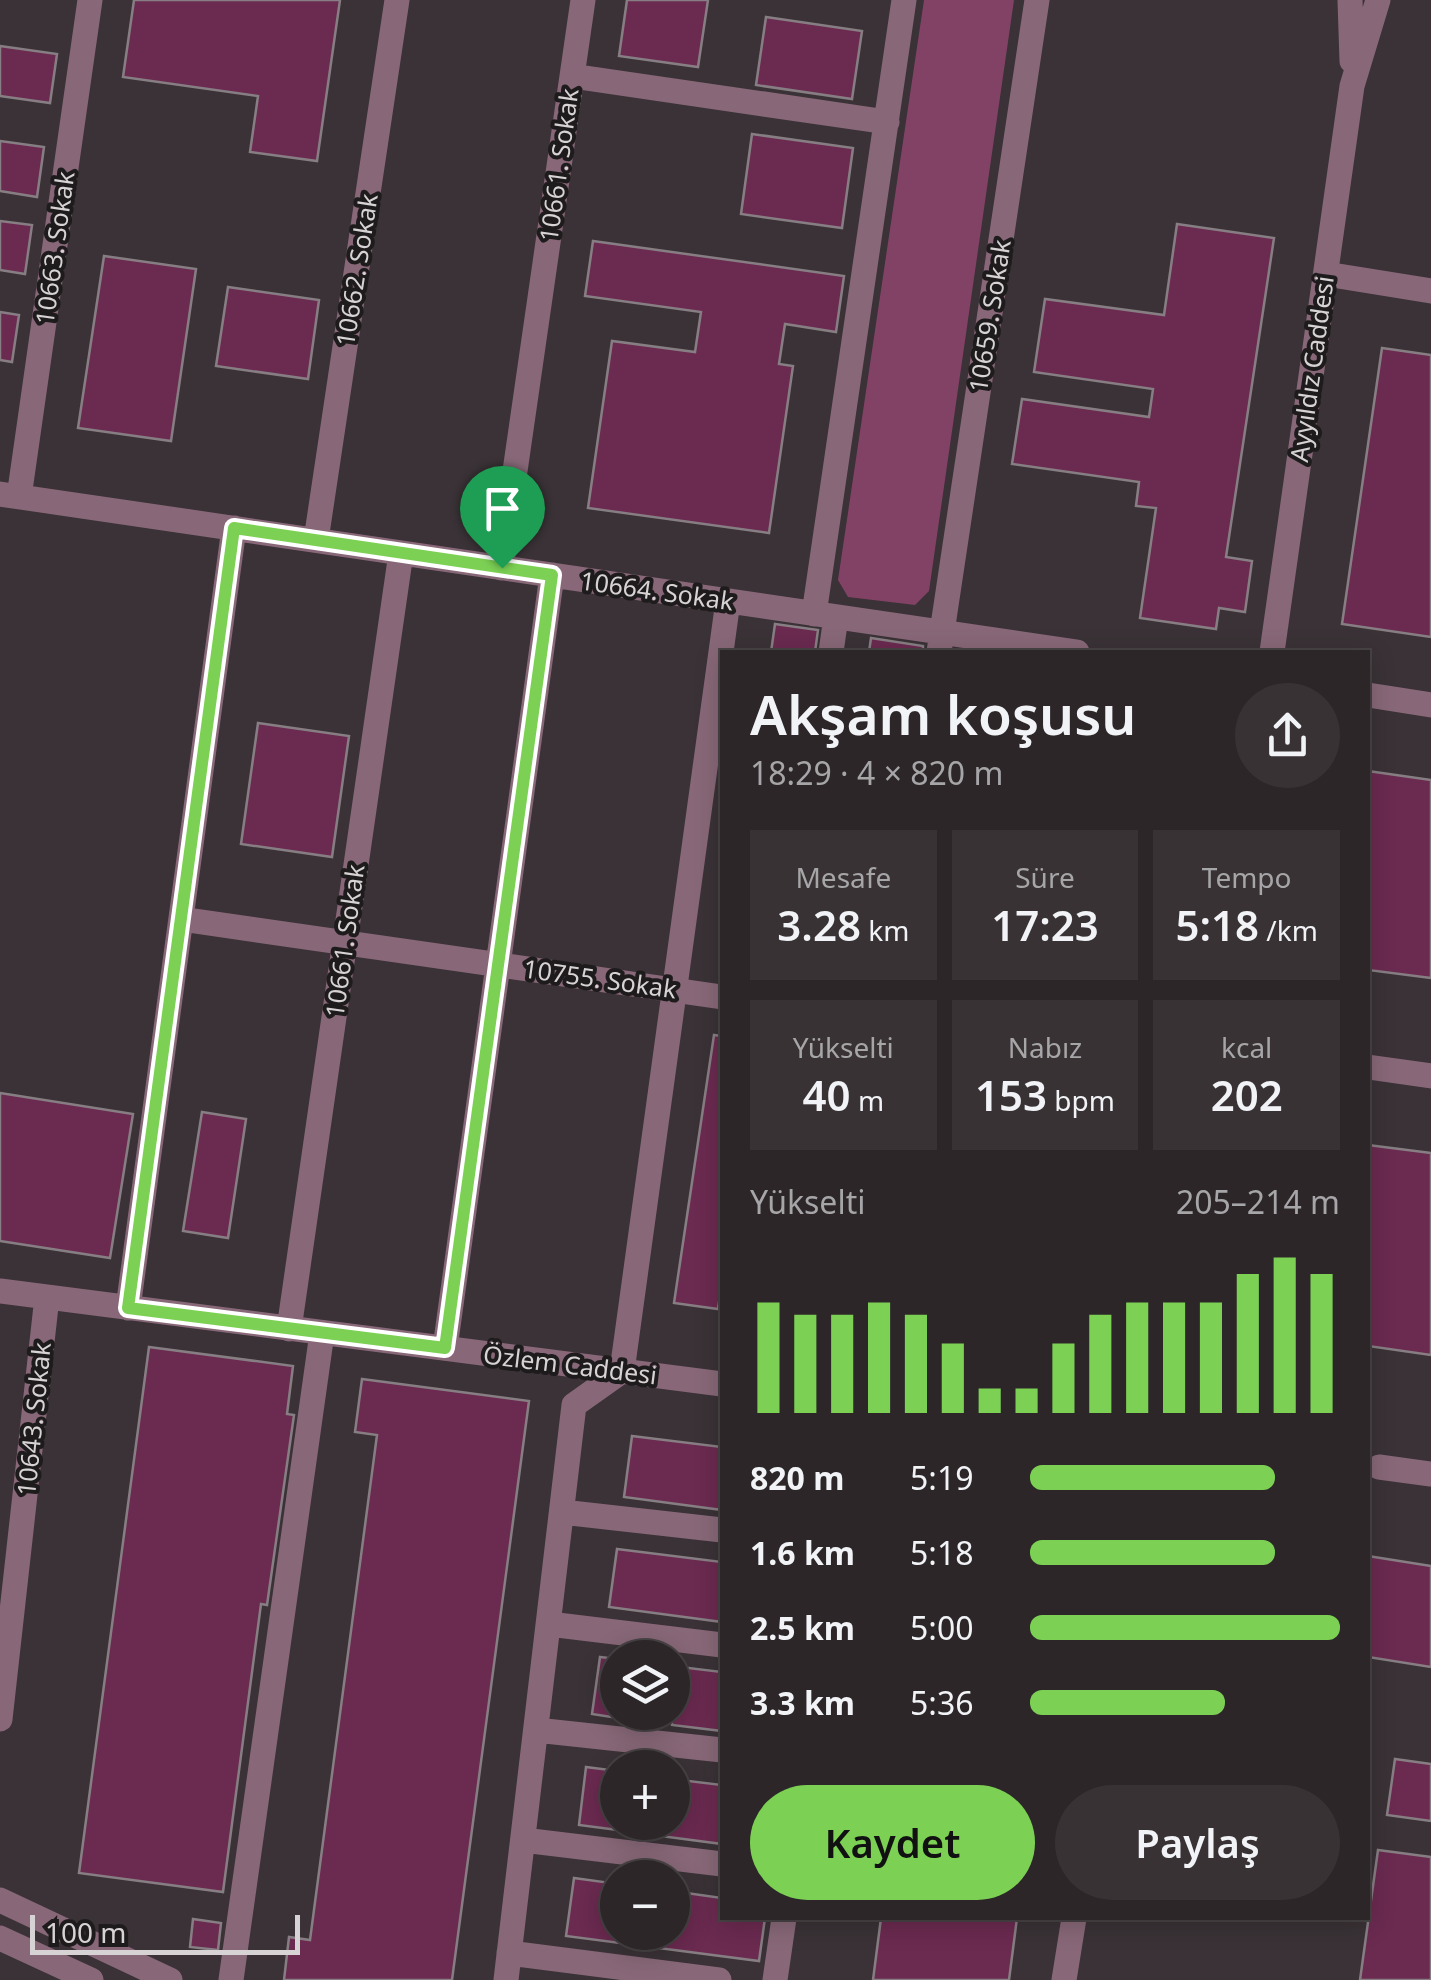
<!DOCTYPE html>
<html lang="tr">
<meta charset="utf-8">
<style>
:root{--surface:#2c2628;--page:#383234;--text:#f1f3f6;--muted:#a6a5a8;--line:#484345;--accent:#7cd154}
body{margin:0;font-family:"Noto Sans",sans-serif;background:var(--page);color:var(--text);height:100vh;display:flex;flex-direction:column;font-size:38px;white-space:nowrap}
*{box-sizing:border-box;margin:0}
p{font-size:32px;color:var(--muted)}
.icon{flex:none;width:55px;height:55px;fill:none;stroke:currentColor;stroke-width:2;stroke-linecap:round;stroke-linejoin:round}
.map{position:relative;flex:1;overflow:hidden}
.side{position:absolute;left:720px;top:650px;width:650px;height:1270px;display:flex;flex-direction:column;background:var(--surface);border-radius:0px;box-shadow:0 5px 25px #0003,0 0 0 2px var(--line)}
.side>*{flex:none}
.fabs{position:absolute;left:600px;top:1640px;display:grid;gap:20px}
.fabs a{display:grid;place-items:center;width:90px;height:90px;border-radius:50%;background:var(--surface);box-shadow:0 5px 25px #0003,0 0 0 2px var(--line);font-size:50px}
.scale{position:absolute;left:30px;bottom:25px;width:270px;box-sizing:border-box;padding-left:10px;border:5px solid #d7d3d5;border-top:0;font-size:28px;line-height:35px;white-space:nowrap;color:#d7d3d5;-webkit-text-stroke:8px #1e1b1d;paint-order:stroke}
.pin{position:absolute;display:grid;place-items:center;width:85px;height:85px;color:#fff;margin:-102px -42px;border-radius:50% 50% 50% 0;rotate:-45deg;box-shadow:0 0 10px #0007}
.pin .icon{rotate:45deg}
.round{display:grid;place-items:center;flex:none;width:105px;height:105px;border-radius:52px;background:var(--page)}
.headline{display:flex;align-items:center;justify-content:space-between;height:170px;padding:0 30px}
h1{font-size:55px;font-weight:600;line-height:75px}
.stats{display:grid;grid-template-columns:repeat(3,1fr);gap:15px;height:170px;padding:10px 30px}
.stats div{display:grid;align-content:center;border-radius:0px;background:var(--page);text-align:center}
.stats b{font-size:42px;font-weight:600}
.stats small{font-size:28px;font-weight:400}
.stats p{font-size:28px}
.chart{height:280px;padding:20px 30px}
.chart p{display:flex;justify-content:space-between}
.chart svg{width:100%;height:180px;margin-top:10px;stroke:var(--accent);stroke-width:6}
.action{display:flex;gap:20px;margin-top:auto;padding:20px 30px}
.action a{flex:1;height:115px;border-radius:60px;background:var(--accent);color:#111;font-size:40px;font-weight:600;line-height:115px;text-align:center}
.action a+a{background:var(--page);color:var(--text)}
ul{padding:0 30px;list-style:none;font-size:32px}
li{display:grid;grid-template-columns:160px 120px 1fr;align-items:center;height:75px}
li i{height:25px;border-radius:12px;background:var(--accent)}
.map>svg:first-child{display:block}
.green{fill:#824266}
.building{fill:#6b2a50;stroke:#877e83;stroke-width:2.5}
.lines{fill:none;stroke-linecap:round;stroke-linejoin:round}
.minor{stroke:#886878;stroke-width:25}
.route-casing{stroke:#fff;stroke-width:20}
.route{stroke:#7cd154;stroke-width:12}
.labels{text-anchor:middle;stroke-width:8;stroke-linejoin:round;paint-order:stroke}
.street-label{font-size:25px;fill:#d7d3d5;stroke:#1e1b1d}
</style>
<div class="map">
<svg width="1431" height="1980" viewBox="0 0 1431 1980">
<rect width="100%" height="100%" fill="#3a3236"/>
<path class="green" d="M924 0H1014L929 591 915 605 848 597 838 580Z"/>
<path class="building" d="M134 0H340L317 161 250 152 258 96 123 77Z
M627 0H708L698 67 619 56Z
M766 17 862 31 852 99 756 85Z
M0 46 57 54 50 103 0 96Z
M752 134 853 148 842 228 741 214Z
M0 141 44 147 37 197 0 191Z
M0 221 32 225 25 274 0 270Z
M1177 224 1274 238 1226 557 1252 561 1245 612 1219 608 1216 629 1140 618 1156 508 1136 506 1139 482 1012 464 1022 399 1149 417 1153 389 1034 372 1045 299 1164 315Z
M593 241 844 276 836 332 785 324 779 364 793 366 769 533 588 508 612 341 695 352 701 312 585 296Z
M104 256 196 269 171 441 78 428Z
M228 287 319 300 308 379 216 366Z
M0 312 19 315 12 362 0 360Z
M1382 348 1431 355V637L1342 624Z
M775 624 818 630 815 652H771Z
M871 638 923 646V652H869Z
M258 723 349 736 332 857 241 844Z
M1368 771 1431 780V978L1368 970Z
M714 1035 722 1036V1282L718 1309 674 1303Z
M0 1093 133 1114 110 1258 0 1241Z
M202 1112 246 1119 228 1238 183 1231Z
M1368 1145 1431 1153V1355L1368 1346Z
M149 1347 293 1366 287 1414 294 1415 267 1605 261 1604 223 1892 79 1873Z
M362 1379 529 1401 452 1980H284L289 1937 310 1940 377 1435 355 1432Z
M632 1436 722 1447V1510L624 1497Z
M617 1549 722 1562V1622L609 1607Z
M1368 1556 1431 1566V1667L1368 1657Z
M600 1657 618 1659V1718L592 1714Z
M672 1666 722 1672V1731L672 1725Z
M1395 1759 1431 1764V1821L1387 1815Z
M586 1767 618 1771V1830L579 1825Z
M672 1779 722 1785V1844L630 1832 631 1822H672Z
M1378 1850 1431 1857V1980H1360Z
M574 1878 618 1884V1932H672V1891L722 1898V1918H765L759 1961 566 1936Z
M881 1918H1017L1009 1980H873Z
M193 1919 221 1923 218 1950 190 1947Z"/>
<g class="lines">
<path class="minor" d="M1350 0 1352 61
M572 76 887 122
M1326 274 1431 291
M0 494 1077 652
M19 497 90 0
M316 540 397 0
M501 568 583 0
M814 614 904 0
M831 652 836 617
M939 652 1037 0
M1272 652 1352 86 1378 0
M1368 695 1431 705
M181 919 722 997
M1368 1067 1431 1076
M0 1291 722 1384
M128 1308 234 528
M289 1329 401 553
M445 1348 552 575
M1379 1467 1431 1474
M562 1512 722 1530
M549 1624 722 1645
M0 1719 47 1297
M536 1730 722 1750
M523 1840 722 1864
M0 1900 170 1980
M0 1938 91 1980
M509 1953 719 1980
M231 1980 322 1333
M506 1980 574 1405 622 1371 728 601
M775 1980 784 1918
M1064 1980 1074 1918"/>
</g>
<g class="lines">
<g class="route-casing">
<path id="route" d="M234 528 552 575 445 1348 128 1308Z"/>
</g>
<use href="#route" class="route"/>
</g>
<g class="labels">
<g class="street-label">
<text transform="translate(559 165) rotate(-82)" y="9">10661. Sokak</text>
<text transform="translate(55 248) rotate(-82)" y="9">10663. Sokak</text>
<text transform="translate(357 270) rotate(-81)" y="9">10662. Sokak</text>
<text transform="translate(990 316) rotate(-81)" y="9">10659. Sokak</text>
<text transform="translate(1312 369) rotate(-82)" y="9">Ayyıldız Caddesi</text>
<text transform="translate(657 591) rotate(8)" y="9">10664. Sokak</text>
<text transform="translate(345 941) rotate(-82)" y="9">10661. Sokak</text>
<text transform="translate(600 979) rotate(8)" y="9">10755. Sokak</text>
<text transform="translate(570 1365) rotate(7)" y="9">Özlem Caddesi</text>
<text transform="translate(34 1419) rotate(-84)" y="9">10643. Sokak</text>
</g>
</g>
</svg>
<div class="fabs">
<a><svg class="icon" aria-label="layers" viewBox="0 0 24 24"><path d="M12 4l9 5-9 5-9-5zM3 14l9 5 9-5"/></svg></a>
<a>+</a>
<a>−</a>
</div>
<div class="scale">100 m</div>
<div class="pin" style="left:502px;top:568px;background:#1e9e55"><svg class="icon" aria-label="arrive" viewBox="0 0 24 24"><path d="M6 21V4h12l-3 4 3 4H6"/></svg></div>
<section class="side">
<div class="headline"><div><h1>Akşam koşusu</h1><p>18:29 · 4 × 820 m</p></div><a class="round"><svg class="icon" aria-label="share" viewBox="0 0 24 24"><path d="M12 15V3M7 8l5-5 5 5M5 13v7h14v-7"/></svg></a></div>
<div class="stats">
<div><p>Mesafe</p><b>3.28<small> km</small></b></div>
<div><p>Süre</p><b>17:23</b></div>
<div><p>Tempo</p><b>5:18<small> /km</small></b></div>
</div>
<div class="stats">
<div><p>Yükselti</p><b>40<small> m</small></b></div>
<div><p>Nabız</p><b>153<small> bpm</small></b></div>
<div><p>kcal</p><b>202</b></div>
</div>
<div class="chart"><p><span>Yükselti</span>205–214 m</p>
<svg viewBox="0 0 160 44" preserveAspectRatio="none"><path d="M5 44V17M15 44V20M25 44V20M35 44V17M45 44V20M55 44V27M65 44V38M75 44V38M85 44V27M95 44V20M105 44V17M115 44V17M125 44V17M135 44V10M145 44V6M155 44V10"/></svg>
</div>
<ul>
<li><b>820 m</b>5:19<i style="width:79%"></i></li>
<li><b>1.6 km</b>5:18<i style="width:79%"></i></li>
<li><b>2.5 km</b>5:00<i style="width:100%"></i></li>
<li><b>3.3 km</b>5:36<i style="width:63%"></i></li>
</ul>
<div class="action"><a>Kaydet</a><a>Paylaş</a></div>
</section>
</div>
